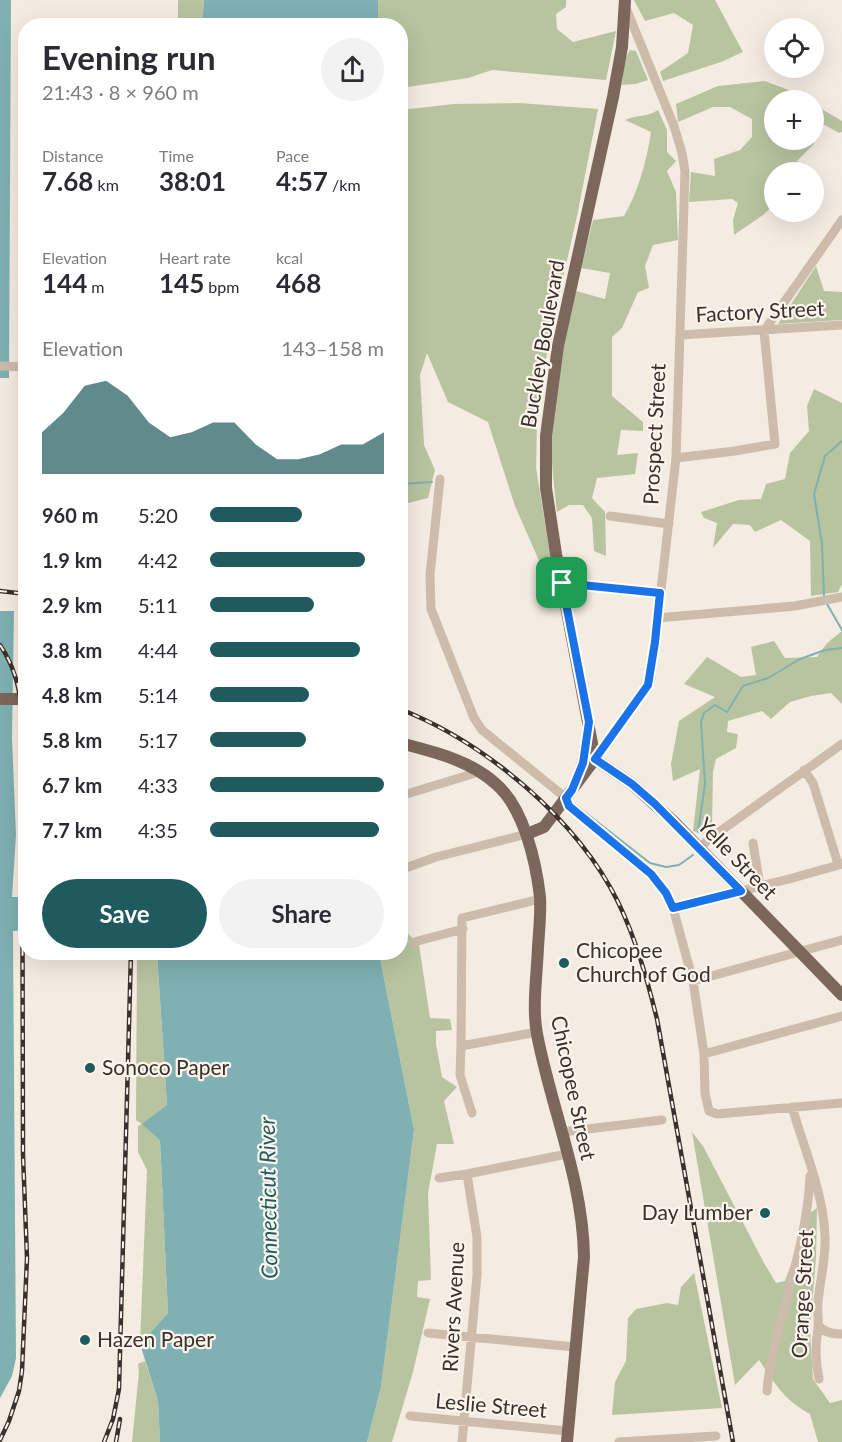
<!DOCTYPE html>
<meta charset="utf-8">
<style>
:root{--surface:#fff;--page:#f2f2f3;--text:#2b2b33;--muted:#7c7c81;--accent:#1f5a5e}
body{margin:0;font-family:Lato,sans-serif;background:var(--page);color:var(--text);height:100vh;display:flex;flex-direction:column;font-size:22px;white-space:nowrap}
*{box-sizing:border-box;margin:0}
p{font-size:20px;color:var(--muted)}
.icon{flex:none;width:33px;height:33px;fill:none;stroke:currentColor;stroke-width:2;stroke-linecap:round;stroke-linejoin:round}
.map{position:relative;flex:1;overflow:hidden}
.drawer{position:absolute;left:18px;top:18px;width:390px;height:942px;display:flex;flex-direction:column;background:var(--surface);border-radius:24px;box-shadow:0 6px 24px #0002}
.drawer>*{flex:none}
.tools{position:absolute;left:764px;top:18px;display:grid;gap:12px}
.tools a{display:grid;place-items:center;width:60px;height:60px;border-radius:50%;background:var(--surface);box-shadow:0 6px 24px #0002;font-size:30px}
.pin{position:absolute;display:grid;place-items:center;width:51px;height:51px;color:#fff;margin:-26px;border-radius:12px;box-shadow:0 3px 9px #0006}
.round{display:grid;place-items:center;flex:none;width:63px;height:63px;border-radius:32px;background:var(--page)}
.summary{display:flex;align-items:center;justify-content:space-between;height:102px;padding:0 24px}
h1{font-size:33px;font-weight:700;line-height:45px}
.stats{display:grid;grid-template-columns:repeat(3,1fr);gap:9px;height:102px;padding:6px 24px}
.stats div{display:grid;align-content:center}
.stats b{font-size:26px;font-weight:700}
.stats small{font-size:16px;font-weight:400}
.stats p{font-size:16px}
.chart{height:168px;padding:12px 24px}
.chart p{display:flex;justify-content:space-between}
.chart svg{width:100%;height:108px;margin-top:6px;fill:var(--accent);opacity:.7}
.cta{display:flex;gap:12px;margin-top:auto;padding:12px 24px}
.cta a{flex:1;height:69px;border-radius:36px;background:var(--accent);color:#fff;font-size:24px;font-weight:700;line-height:69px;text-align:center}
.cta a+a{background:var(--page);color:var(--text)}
ul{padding:0 24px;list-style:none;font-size:20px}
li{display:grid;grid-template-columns:96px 72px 1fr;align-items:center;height:45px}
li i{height:15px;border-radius:8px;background:var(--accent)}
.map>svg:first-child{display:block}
.green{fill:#b8c4a0}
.water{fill:#7fb0b2}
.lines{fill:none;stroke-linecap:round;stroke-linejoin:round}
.stream{stroke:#7fb0b2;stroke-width:2}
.minor{stroke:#cdbbac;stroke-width:9}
.major{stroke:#7d675c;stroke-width:12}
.rail-casing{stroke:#3b302b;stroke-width:4.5}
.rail{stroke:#fbf5ee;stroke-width:2;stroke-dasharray:7;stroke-linecap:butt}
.route-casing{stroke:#fff;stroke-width:12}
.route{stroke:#1a73e8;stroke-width:8}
.poi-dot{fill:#1f5a5e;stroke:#fbf5ee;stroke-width:2}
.labels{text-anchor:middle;stroke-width:4.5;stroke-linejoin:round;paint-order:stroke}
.street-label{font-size:21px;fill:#3b302b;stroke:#fbf5ee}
.poi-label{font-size:21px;fill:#3b302b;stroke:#fbf5ee;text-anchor:start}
.water-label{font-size:22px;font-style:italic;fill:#1f5a5e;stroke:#fbf5ee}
</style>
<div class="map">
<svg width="842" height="1442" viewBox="0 0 842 1442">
<rect width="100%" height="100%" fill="#f4ebe1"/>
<path class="green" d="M178 0H204L202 25 178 26Z
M378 0H566V7L556 14 557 29 573 42 616 31 606 80 492 70 468 78 401 88 400 26 378 25Z
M634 0H715L743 52 721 62 663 81 660 72 688 53 693 25 674 13 645 21Z
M630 50 636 51 648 80 635 84 622 85 624 61Z
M765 81 791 91 808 100H774V140H813L814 144 797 161 807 172H774V186L768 192 774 198V205L763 215 734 235 733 220 738 203 732 199 689 202 691 172 715 176 714 159 740 150 752 137V119L730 107H713L678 122 676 104 718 86Z
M519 103 598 109 577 216 548 345 537 425 536 468 553 572H544L515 506 488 422 448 402 427 353 420 375 424 445 435 470 428 498 404 504 401 517V110L454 104Z
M813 104 842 121V132L839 133 825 125 813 129Z
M658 110 667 130V152L676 161 667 171 676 192 678 240 653 245 645 266 649 288 638 292 622 328 612 337V396L643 422V431L621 430 617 455 638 453 635 474 597 478 592 498 605 512 606 556 594 551 592 518 583 505H569L557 512C554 485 550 457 552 429 554 382 566 336 576 291L605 299 610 273 581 268 593 220 624 216C638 192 647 160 651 132L625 120C636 115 648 117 658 110Z
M816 266 824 291 842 292V320L778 324Z
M814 389 842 403V584L838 592 811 596 810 541 781 520 755 532 750 525 733 524 713 548 717 523 704 518 701 512 739 500 761 499 766 484 785 479 790 453 809 431 807 406Z
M842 631V704L831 693 811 696 790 702 771 719 762 711 728 721 727 732 738 734 736 748 716 759 713 772 712 826 703 834 693 831 700 769 673 781 671 764 679 721 715 697 684 684 707 657 741 677 756 675 751 647 774 641 785 658 817 657 827 643Z
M401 926 419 945 430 1018 450 1019 452 1030 436 1031V1044L442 1077 457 1087 444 1101 454 1144H437L428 1193 431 1280 418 1281 417 1297 430 1299 413 1372 392 1442H367L381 1387 414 1130 379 953 400 952Z
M137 953H157L167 1105 160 1140 168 1313 140 1344 147 1170 138 1152V1126L142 1124 136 1120Z
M692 1132 703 1146 764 1263 776 1283 785 1281 810 1213 817 1208 816 1258 810 1330 813 1379 830 1403 842 1400V1442H818L810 1414C783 1399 776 1385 759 1360L735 1385Z
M694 1273 722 1408 612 1415 615 1382 626 1361 628 1318 636 1309 667 1303 678 1305 681 1287Z
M145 1361 158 1401 160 1442H132L139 1372 138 1364Z"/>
<path class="water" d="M0 0H11L9 378H0Z
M204 0H378V25H202Z
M0 611H14L12 738 16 835 12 897H25L26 930 13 931 16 1358 12 1376 0 1398Z
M157 953H379L414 1130 381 1387 367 1442H160L158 1401 140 1344 168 1313 160 1140 142 1124 167 1105Z"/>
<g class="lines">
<path class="stream" d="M400 484 432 482
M824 596 822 544 814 494 825 456 842 441
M827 604 842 630
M573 803 650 863 666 867 679 865 693 855
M698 832 705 784 701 722 704 713 715 705 727 712 743 686 768 678 800 659 825 650 842 648"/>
<path class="minor" d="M764 331 842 220
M680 335 842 325
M0 366 26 367
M676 458 735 451 775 444 764 331
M440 479 430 575 431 609 474 718 482 730 566 798 569 806 651 874 666 893 673 908 693 981 704 1054 705 1093 709 1111 717 1114 842 1103
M610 516 669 524
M562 583 660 593
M657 618 795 606 842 597
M595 759 643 693 651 678 676 458 685 171 682 153 674 126 626 8
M804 770 813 783 838 864
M400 796 479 772
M753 843 760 886
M700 848 708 840 842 744
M400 870 436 857 527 834
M673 908 789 879 842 864
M414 942 463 929
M693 981 842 940
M461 1046 462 918 540 899
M704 1054 842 1016
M792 1107C804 1148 824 1195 825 1237 826 1259 820 1280 818 1302 817 1310 819 1321 818 1329 815 1347 815 1361 819 1379
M472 1113 460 1075 461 1046 537 1032
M563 1132 662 1120
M439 1178 467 1174 567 1154
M819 1326C825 1333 833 1334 842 1334
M428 1333 575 1347
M767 1391C769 1366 775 1341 782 1317 794 1271 808 1224 810 1176
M410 1416 568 1431
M462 1442 477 1275V1237L467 1174
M619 1442 716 1436"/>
<path class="major" d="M0 699H26
M400 743C434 752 470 760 496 784 524 808 536 862 540 897 541 913 539 931 538 947 537 974 532 1008 537 1034 551 1108 583 1180 584 1257L567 1442
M595 759 556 554 546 488V436L558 346 613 97 622 47 625 0
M595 759 632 784 673 821 842 995
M578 777 583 763 588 735
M527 834 544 827 595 759"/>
<g class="rail-casing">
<path id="rail" d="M0 591 26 594
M0 645C15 667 21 691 22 718L23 1155 27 1258 22 1371 19 1391 9 1421 0 1440
M400 709C486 743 577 819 618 902 636 939 647 979 657 1019L733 1442
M104 1442 113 1419 119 1389 131 952
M116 1442 120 1419"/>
</g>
<use href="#rail" class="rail"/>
</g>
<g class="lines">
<g class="route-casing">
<path id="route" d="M562 583 660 593 655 642 648 685 595 759 632 784 655 804 741 891 673 908 666 893 651 874 569 806 566 798 572 790 583 763 589 722Z"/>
</g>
<use href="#route" class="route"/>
</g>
<g class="poi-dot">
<circle cx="564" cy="963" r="6"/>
<circle cx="90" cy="1068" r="6"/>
<circle cx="765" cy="1213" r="6"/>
<circle cx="85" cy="1340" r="6"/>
</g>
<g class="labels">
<g class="street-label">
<text transform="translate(760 312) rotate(-3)" y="7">Factory Street</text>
<text transform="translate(543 344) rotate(-80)" y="7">Buckley Boulevard</text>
<text transform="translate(655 434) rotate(-87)" y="7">Prospect Street</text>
<text transform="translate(737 859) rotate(46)" y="7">Yelle Street</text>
<text transform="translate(573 1088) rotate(78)" y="7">Chicopee Street</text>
<text transform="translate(803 1294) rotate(-87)" y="7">Orange Street</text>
<text transform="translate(454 1307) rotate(-87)" y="7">Rivers Avenue</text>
<text transform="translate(491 1406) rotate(5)" y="7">Leslie Street</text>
</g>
<g class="poi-label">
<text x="576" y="958">Chicopee<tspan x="576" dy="24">Church of God</tspan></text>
<text x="102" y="1075">Sonoco Paper</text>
<text x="753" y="1220" text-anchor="end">Day Lumber</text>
<text x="97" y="1347">Hazen Paper</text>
</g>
<g class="water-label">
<text transform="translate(268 1198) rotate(-91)" y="8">Connecticut River</text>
</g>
</g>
</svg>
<div class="tools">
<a><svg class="icon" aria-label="locate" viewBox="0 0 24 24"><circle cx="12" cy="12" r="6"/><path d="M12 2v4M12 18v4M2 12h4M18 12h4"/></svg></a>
<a>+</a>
<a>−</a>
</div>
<div class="pin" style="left:562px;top:583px;background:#1e9e55"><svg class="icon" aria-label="arrive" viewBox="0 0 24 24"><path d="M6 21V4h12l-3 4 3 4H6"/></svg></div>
<section class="drawer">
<div class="summary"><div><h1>Evening run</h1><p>21:43 · 8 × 960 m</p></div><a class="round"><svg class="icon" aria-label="share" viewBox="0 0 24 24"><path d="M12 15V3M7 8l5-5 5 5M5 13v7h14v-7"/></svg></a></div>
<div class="stats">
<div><p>Distance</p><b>7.68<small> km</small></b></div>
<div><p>Time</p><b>38:01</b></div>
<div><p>Pace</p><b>4:57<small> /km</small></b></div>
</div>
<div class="stats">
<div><p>Elevation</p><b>144<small> m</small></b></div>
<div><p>Heart rate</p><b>145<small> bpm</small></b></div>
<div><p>kcal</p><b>468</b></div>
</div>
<div class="chart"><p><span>Elevation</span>143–158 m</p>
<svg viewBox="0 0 160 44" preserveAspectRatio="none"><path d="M0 44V27L10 19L20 8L30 6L40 12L50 23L60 29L70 27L80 23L90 23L100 32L110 38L120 38L130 36L140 32L150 32L160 27V44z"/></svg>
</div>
<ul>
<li><b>960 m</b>5:20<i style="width:53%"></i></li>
<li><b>1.9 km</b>4:42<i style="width:89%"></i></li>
<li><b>2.9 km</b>5:11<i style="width:60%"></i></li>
<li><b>3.8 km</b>4:44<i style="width:86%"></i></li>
<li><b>4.8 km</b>5:14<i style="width:57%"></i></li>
<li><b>5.8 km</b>5:17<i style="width:55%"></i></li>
<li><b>6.7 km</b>4:33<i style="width:100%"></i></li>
<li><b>7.7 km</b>4:35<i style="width:97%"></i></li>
</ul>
<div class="cta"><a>Save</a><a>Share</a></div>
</section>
</div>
